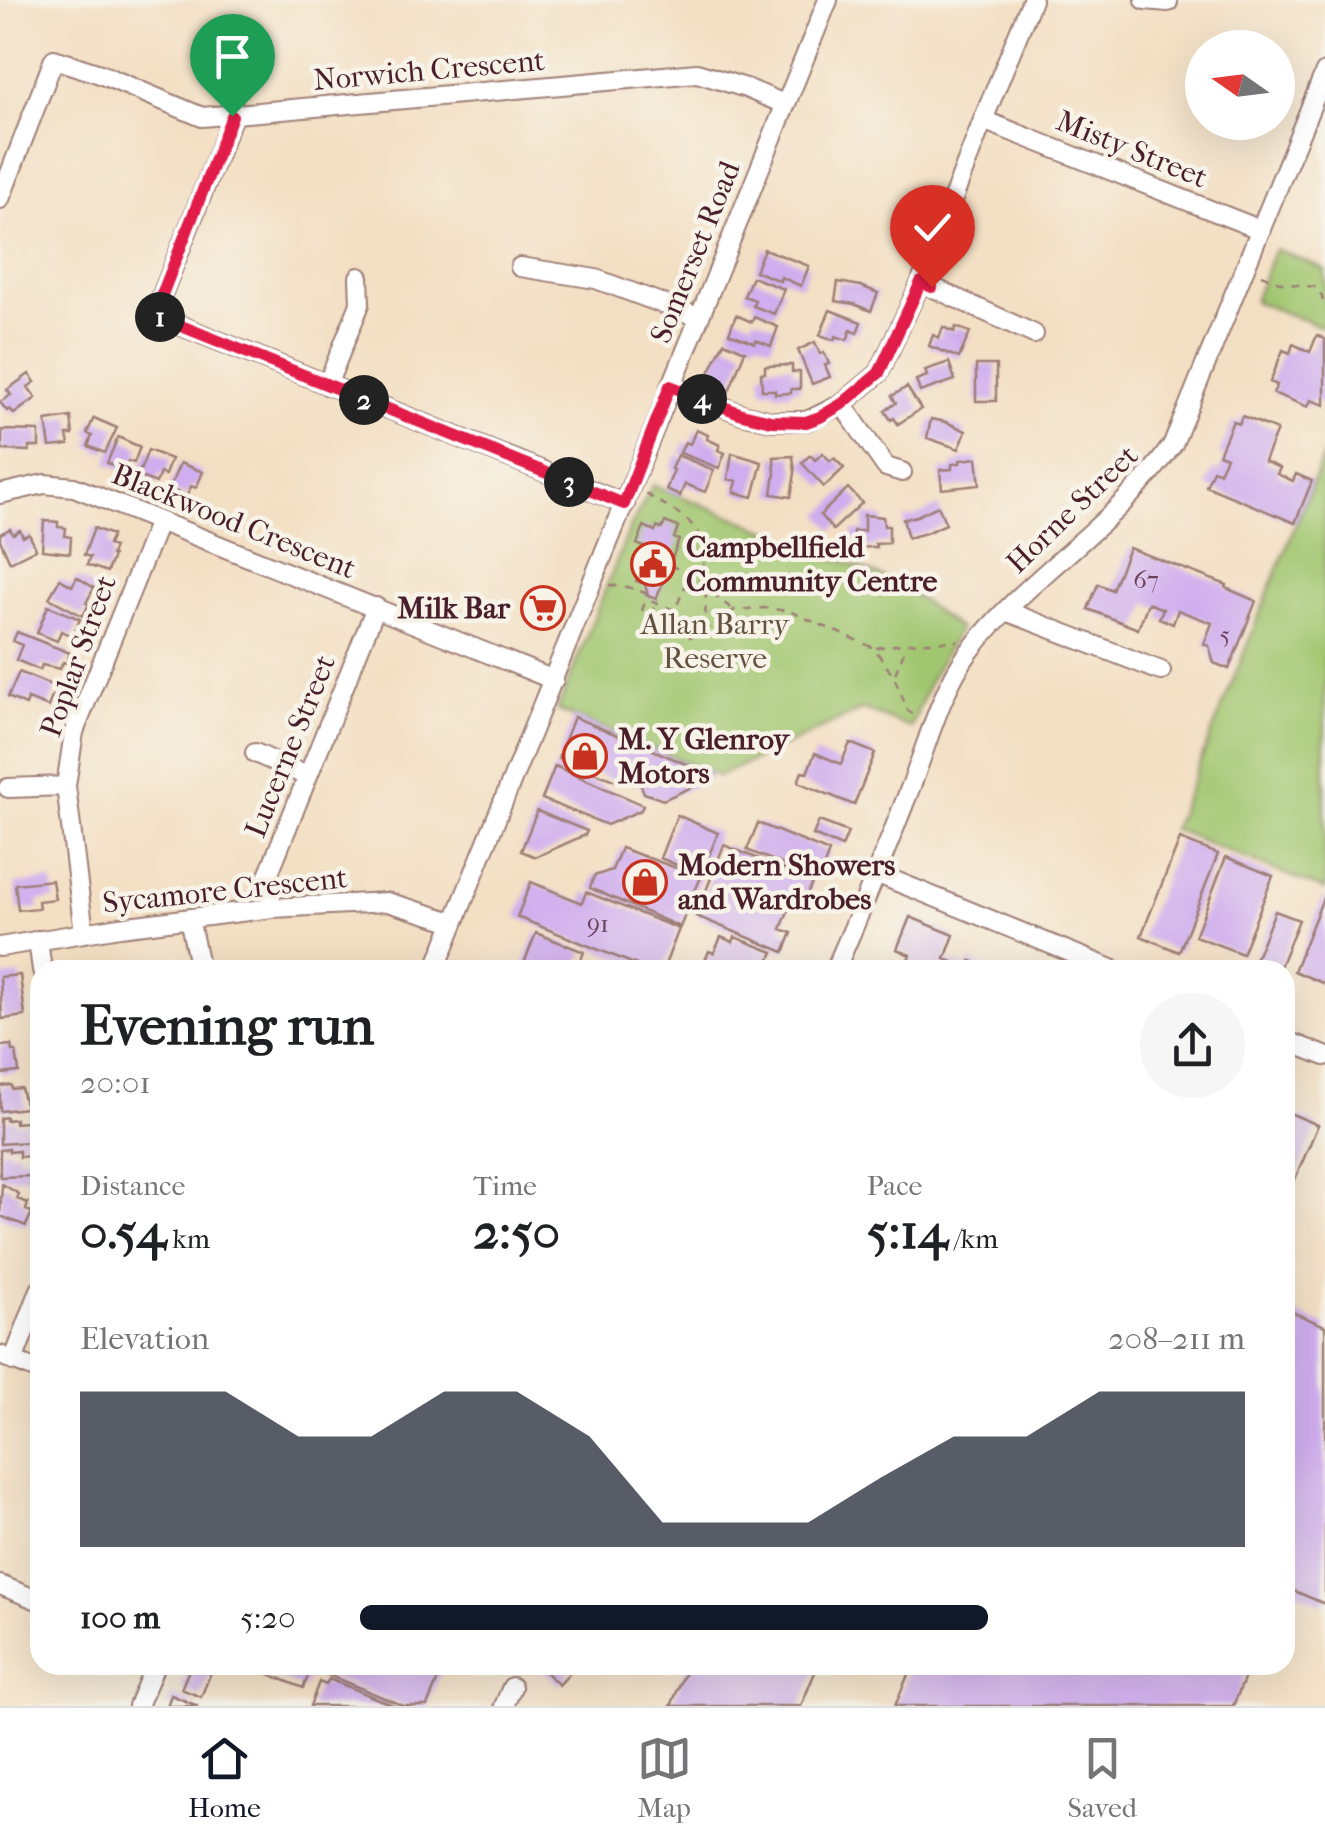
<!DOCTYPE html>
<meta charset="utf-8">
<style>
:root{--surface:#fff;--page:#f6f6f6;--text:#202124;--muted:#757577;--line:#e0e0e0;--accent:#111827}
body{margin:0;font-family:"IM FELL French Canon",serif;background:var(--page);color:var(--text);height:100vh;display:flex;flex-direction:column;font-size:38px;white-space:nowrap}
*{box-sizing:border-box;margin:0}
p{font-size:32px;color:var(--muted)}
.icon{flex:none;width:55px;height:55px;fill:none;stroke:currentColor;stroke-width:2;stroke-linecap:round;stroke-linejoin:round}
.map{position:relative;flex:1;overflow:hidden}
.side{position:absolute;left:30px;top:960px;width:1265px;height:715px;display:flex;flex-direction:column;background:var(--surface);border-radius:30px;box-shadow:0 10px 40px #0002}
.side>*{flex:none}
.needle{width:65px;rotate:284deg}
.buttons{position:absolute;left:1185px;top:30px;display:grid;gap:20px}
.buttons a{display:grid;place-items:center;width:110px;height:110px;border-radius:50%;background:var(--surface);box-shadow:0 10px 40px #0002;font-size:50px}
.pin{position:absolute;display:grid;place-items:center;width:85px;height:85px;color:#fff;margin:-102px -42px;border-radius:50% 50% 50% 0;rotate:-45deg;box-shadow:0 0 10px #0007}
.pin .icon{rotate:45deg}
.km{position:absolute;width:50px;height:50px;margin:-25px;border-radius:50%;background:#222;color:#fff;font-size:28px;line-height:50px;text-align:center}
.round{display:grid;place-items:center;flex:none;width:105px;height:105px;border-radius:52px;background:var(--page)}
.summary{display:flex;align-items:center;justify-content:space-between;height:170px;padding:0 50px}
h1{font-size:55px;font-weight:800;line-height:75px}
.metrics{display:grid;grid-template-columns:repeat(3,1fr);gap:15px;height:170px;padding:10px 50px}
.metrics div{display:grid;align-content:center}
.metrics b{font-size:50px;font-weight:800}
.metrics small{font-size:28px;font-weight:400}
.metrics p{font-size:28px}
.chart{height:280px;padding:20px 50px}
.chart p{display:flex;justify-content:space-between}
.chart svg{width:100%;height:180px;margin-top:10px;fill:var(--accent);opacity:.7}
ul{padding:0 50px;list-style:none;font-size:32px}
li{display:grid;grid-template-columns:160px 120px 1fr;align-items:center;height:75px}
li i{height:25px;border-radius:12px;background:var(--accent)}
.dock{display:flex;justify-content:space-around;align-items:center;height:140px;border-top:2px solid var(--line);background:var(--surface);font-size:28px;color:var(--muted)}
.dock a{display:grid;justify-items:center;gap:5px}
.dock .on{color:var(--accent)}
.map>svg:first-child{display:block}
.green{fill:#a1c670;stroke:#76724e;stroke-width:2.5}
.building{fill:#cfadee}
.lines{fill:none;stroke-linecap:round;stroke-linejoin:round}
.minor-casing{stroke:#9e7f77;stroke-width:22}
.path{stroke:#9e7f77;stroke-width:2.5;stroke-dasharray:8 8;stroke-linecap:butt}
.minor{stroke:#fff;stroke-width:18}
.route-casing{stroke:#fff;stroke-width:20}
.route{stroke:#e11d48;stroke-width:12}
.labels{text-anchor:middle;stroke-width:9;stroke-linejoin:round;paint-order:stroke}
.number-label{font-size:25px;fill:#6b425c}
.street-label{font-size:30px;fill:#4a1f2b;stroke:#f7f3e8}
.poi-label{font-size:30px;font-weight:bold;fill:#4a1f2b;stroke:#f7f3e8;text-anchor:start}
.park-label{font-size:30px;fill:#645140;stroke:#f7f3e8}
</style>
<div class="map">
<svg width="1325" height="1706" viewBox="0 0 1325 1706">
<rect width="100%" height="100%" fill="#f7f3e8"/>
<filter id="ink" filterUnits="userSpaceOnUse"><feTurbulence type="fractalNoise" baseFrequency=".01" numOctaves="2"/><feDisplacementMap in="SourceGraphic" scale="20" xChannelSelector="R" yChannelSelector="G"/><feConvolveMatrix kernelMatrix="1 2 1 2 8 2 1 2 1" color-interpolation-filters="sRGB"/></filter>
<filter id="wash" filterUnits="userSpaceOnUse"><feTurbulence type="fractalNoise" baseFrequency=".0048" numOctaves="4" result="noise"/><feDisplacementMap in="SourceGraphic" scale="40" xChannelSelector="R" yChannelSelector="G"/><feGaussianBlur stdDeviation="2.25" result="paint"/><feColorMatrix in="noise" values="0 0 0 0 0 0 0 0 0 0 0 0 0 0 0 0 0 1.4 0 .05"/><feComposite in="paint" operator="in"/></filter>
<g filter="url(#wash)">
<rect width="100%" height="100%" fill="#f3dfc3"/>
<path class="green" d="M1275 249 1325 269V328L1254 301Z
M1325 452V890L1173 829Z
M653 485 898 583 959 629 931 678 911 728 863 709 719 776 557 710 630 528Z"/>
<g id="blocks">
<path class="building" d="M764 249 809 266 801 286 781 277 780 281 755 271Z
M752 277 784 289 774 314 753 306 755 300 744 296Z
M838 282 861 286 878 293 871 311 854 304 835 301Z
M830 310 861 322 857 333 851 330 847 340 836 336 834 340 820 335Z
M736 315 752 322 754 317 778 327 771 346 756 340 755 343 729 333Z
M943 327 954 332 956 327 970 332 959 358 929 346 933 335 939 338Z
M1317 335 1325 339V405L1311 400 1308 407 1273 393 1277 385 1270 382 1283 350 1290 353 1293 344 1310 352Z
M724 342 745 351 729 391 705 381Z
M815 342 820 354 824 352 829 364 825 365 830 377 812 384 798 350Z
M949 362 955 380 920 392 916 380 927 376 925 370Z
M792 365V372H800V389H791V393L775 394V390H762L761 373H765V366Z
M976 365H996V401H976Z
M29 374 35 382 28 387 36 398 14 414 10 409 7 411 0 402 11 395 7 390Z
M907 387 921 409 898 424 894 418 891 420 885 411 896 403 892 396Z
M1242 416 1277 430 1264 461 1280 468 1277 474 1293 481 1296 474 1312 481 1295 523 1206 486 1213 470 1219 472 1226 457 1219 454 1233 421 1239 424Z
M71 417 73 435H67L69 445 50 447 46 421Z
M94 418 117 428 105 453 88 446 92 436 87 433Z
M931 419 946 422 966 431 959 449 927 438Z
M2 430 39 431V447H29V451L2 450Z
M696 430 708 435 707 439 720 445 718 450 725 453 719 468 680 453 685 442 690 444Z
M118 437 140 447 134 463 128 461 124 470 107 463Z
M148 450 171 459 165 475 160 473 156 483 138 476Z
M732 453 762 462 753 497 734 492 737 481 728 479Z
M823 453 830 461 834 458 844 468 824 487 802 463 810 455 815 460Z
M677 455 714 470 705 492 685 484 680 496 666 490 674 470 671 469Z
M793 456 795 473 791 497 772 494 775 474 774 457Z
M977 458 980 485 942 489 940 470 952 469V464L960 463V460Z
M180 463 203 472 196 488 191 486 187 496 169 489Z
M848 488 862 503 833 530 820 515Z
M938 506 946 524 926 533 908 538 903 519 917 516Z
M864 515 883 517 884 526H889V543L875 544 876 547 853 548V531H864Z
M44 521 58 522V527L66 528 65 536 71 537 70 553 42 550Z
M665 522 678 527 674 538 679 540 672 558 667 556 661 570 667 573 656 599 648 596 645 584 636 581 649 549 637 544 644 526 655 531 657 527 662 529Z
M94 528 112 535 108 545 114 547 111 555 113 556 107 572 87 565 90 557 84 555Z
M10 529 13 534 20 530 23 537 29 534 36 549 10 562 0 540V534Z
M1129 548 1227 585 1226 588 1256 601 1229 669 1214 663 1209 646 1204 644 1212 623 1178 610 1173 624 1159 618 1163 609 1148 603 1138 629 1088 609 1098 584 1112 590Z
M77 577 94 588 86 603 89 604 83 616 49 598 60 579 72 586Z
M48 606 80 619 73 637 61 631 57 641 37 633Z
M17 632 70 653 66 663 63 662 60 669 42 665 40 670 16 660 22 645 13 641Z
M19 672 56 687 48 707 28 699 26 705 8 697Z
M574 717 710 774 708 780 663 800 644 793 641 785 633 782 623 778 616 781 558 758Z
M850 743 875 753 854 805 798 782 802 772 807 773 815 753 841 764Z
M555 766 643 805 641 810 607 825 542 799Z
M537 811 587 831 585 835 536 857 521 851Z
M677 815 718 833 701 875 660 858Z
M819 821 848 832 842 847 813 835Z
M758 823 829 852 819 879 747 850Z
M1180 839 1218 854 1179 952 1141 936Z
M724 845 813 881 805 900 794 895 781 929 792 933 784 952 696 916Z
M621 848 701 877 680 927 590 888 594 876 612 870Z
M1226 857 1273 876 1242 954 1195 936Z
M52 880 55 899 38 901 39 908 18 910 15 884Z
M531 882 582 903 586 892 679 929 663 970H649L517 917Z
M1325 893V984L1294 971Z
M1275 911 1299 920 1279 969 1255 960Z
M910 917 954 935 945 959 968 968 971 961 985 967 984 970H904L910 955 897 949Z
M536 933 584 952 577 970H531L532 966 524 963Z
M721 937 733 942 735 937 773 952 766 970H722L704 963 709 951 714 953Z
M20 975 25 1016 2 1019 0 977Z
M11 1045 12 1051H16L19 1072 1 1074 0 1046Z
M11 1085 12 1089 21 1088 26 1108 0 1111V1086Z
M1285 1111 1318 1125 1293 1184 1285 1180Z
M6 1117V1120L15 1119V1123L27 1122 29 1142 0 1144V1118Z
M9 1149V1152L19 1151V1157L31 1156 33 1176 0 1177V1150Z
M2 1184 19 1194 17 1199 28 1203 26 1210 32 1212 26 1226 0 1216Z
M1285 1309 1325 1326V1604L1285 1587Z
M191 1665H214L201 1697 181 1689Z
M247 1665H313L303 1688Z
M326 1665H444L427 1706H404L323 1673Z
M545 1665H560L569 1674 559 1685 542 1669Z
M688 1665H818L801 1706H671Z
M912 1665H1250L1233 1706H895Z
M329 1679 395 1706H310L319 1682 326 1685Z
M171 1695 198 1706H167Z"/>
</g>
</g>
<g filter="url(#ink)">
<use href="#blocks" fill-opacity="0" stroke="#9e7f77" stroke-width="2.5"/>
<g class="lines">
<g class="minor-casing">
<path id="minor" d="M1145 0 1168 2
M233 116 154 315 625 504
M983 120 1261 230
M0 199 54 59 100 74 202 117 697 73 746 88 784 104
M520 267 596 279 698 317
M921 282 1034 334
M327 385 360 304 359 277
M670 386 742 414 771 421H807L842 404 879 373 921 282 983 120 1032 0
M842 404 886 467 902 472
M0 494 44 484 74 487 554 680
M1006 611 1161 671
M255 753 307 776
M8 788 66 786
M878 874 1114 970
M272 908 268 875 376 607
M189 918 200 970
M84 933 66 786 74 732 159 521
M38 940 42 970
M0 947 120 927 272 908 387 902 454 922
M435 970 828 0
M835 970C862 909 887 848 911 786 928 742 941 690 969 652 1028 575 1118 524 1173 444L1325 72
M1285 1040 1325 1056
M0 1355 40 1371
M13 1361 40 1290
M0 1585 40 1601
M138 1706 155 1665
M504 1706 512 1687"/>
</g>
<path class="path" d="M1261 275 1282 283 1315 287 1321 295 1325 306
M646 494C662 504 689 516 698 533 706 548 701 566 706 581 710 593 724 603 734 610
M670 565 706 583 705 628
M609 585 628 587 645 593 650 601 675 610 690 575
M642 611 646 599
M651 615 656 603
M666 621 671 609
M673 631 691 637 727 618 734 610 764 608 789 611 874 648 894 677 908 711 920 718
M876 648 907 643 958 641
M895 674 907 644"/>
<use href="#minor" class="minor"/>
</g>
</g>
<g class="lines" filter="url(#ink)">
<g class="route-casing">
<path id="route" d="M232 116 154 315 624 504 670 386 742 414 771 421 806 422 820 417 842 404 879 373 921 282 932 287"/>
</g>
<use href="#route" class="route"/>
</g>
<defs>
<g id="civic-ring" transform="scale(2.25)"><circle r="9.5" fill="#f7f3e8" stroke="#c8321e" stroke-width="1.5"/><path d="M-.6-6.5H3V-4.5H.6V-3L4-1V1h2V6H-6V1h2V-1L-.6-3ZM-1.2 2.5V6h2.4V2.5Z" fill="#c8321e"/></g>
<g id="supermarket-ring" transform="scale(2.25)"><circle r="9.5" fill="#f7f3e8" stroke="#c8321e" stroke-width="1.5"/><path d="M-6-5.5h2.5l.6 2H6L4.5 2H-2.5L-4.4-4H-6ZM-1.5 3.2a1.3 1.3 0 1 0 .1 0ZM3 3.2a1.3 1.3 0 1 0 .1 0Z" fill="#c8321e"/></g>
<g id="shop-ring" transform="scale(2.25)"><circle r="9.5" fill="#f7f3e8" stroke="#c8321e" stroke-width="1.5"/><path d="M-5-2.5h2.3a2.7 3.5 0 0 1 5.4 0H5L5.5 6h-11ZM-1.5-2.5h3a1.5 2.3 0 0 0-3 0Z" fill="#c8321e"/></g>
</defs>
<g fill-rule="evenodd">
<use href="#civic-ring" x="653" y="564"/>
<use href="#supermarket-ring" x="543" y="608"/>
<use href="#shop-ring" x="585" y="756"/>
<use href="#shop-ring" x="645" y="882"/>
</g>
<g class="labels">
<g class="number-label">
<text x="1146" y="588">67</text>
<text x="1225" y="643">5</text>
<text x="598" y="932">91</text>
</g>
<g class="street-label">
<text transform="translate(429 70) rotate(-5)" y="10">Norwich Crescent</text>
<text transform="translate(1132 149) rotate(22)" y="10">Misty Street</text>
<text transform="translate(695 252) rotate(-68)" y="10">Somerset Road</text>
<text transform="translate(1072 509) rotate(-44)" y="10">Horne Street</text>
<text transform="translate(234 521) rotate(22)" y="10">Blackwood Crescent</text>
<text transform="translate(78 656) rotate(-70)" y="10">Poplar Street</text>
<text transform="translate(290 746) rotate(-68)" y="10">Lucerne Street</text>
<text transform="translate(225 890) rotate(-6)" y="10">Sycamore Crescent</text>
</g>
<g class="poi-label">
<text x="686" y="557">Campbellfield<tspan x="686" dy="34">Community Centre</tspan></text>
<text x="510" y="618" text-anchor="end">Milk Bar</text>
<text x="618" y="749">M. Y Glenroy<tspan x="618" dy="34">Motors</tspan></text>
<text x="678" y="875">Modern Showers<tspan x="678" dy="34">and Wardrobes</tspan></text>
</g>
<g class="park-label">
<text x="715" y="634">Allan Barry<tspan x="715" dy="34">Reserve</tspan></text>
</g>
</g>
</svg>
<div class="buttons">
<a><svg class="needle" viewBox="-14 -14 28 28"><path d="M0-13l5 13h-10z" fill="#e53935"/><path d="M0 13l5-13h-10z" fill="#757577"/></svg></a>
</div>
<div class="pin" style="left:232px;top:116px;background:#1e9e55"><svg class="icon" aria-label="arrive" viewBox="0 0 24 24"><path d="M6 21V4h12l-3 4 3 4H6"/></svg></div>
<div class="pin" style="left:932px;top:287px;background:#d93025"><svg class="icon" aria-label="check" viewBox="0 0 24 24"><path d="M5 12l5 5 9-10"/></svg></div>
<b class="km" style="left:160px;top:317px">1</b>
<b class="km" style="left:364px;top:400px">2</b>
<b class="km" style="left:569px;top:482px">3</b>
<b class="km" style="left:702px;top:399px">4</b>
<section class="side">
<div class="summary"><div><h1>Evening run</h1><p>20:01</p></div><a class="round"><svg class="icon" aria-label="share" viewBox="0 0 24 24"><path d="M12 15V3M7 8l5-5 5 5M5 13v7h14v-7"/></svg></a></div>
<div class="metrics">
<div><p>Distance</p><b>0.54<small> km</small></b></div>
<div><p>Time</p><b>2:50</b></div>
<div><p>Pace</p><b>5:14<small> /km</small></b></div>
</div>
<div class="chart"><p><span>Elevation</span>208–211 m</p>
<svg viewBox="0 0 160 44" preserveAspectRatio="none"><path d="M0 44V6L10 6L20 6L30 17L40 17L50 6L60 6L70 17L80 38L90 38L100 38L110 27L120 17L130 17L140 6L150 6L160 6V44z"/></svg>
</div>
<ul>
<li><b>100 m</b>5:20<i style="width:71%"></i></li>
</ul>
</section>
</div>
<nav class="dock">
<a class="on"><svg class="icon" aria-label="home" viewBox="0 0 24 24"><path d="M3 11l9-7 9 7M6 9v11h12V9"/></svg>Home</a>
<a><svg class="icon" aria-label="map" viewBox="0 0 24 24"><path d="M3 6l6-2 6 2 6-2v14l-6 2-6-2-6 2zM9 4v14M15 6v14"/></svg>Map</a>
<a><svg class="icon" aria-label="saved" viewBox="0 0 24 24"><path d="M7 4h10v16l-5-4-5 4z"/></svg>Saved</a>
</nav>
